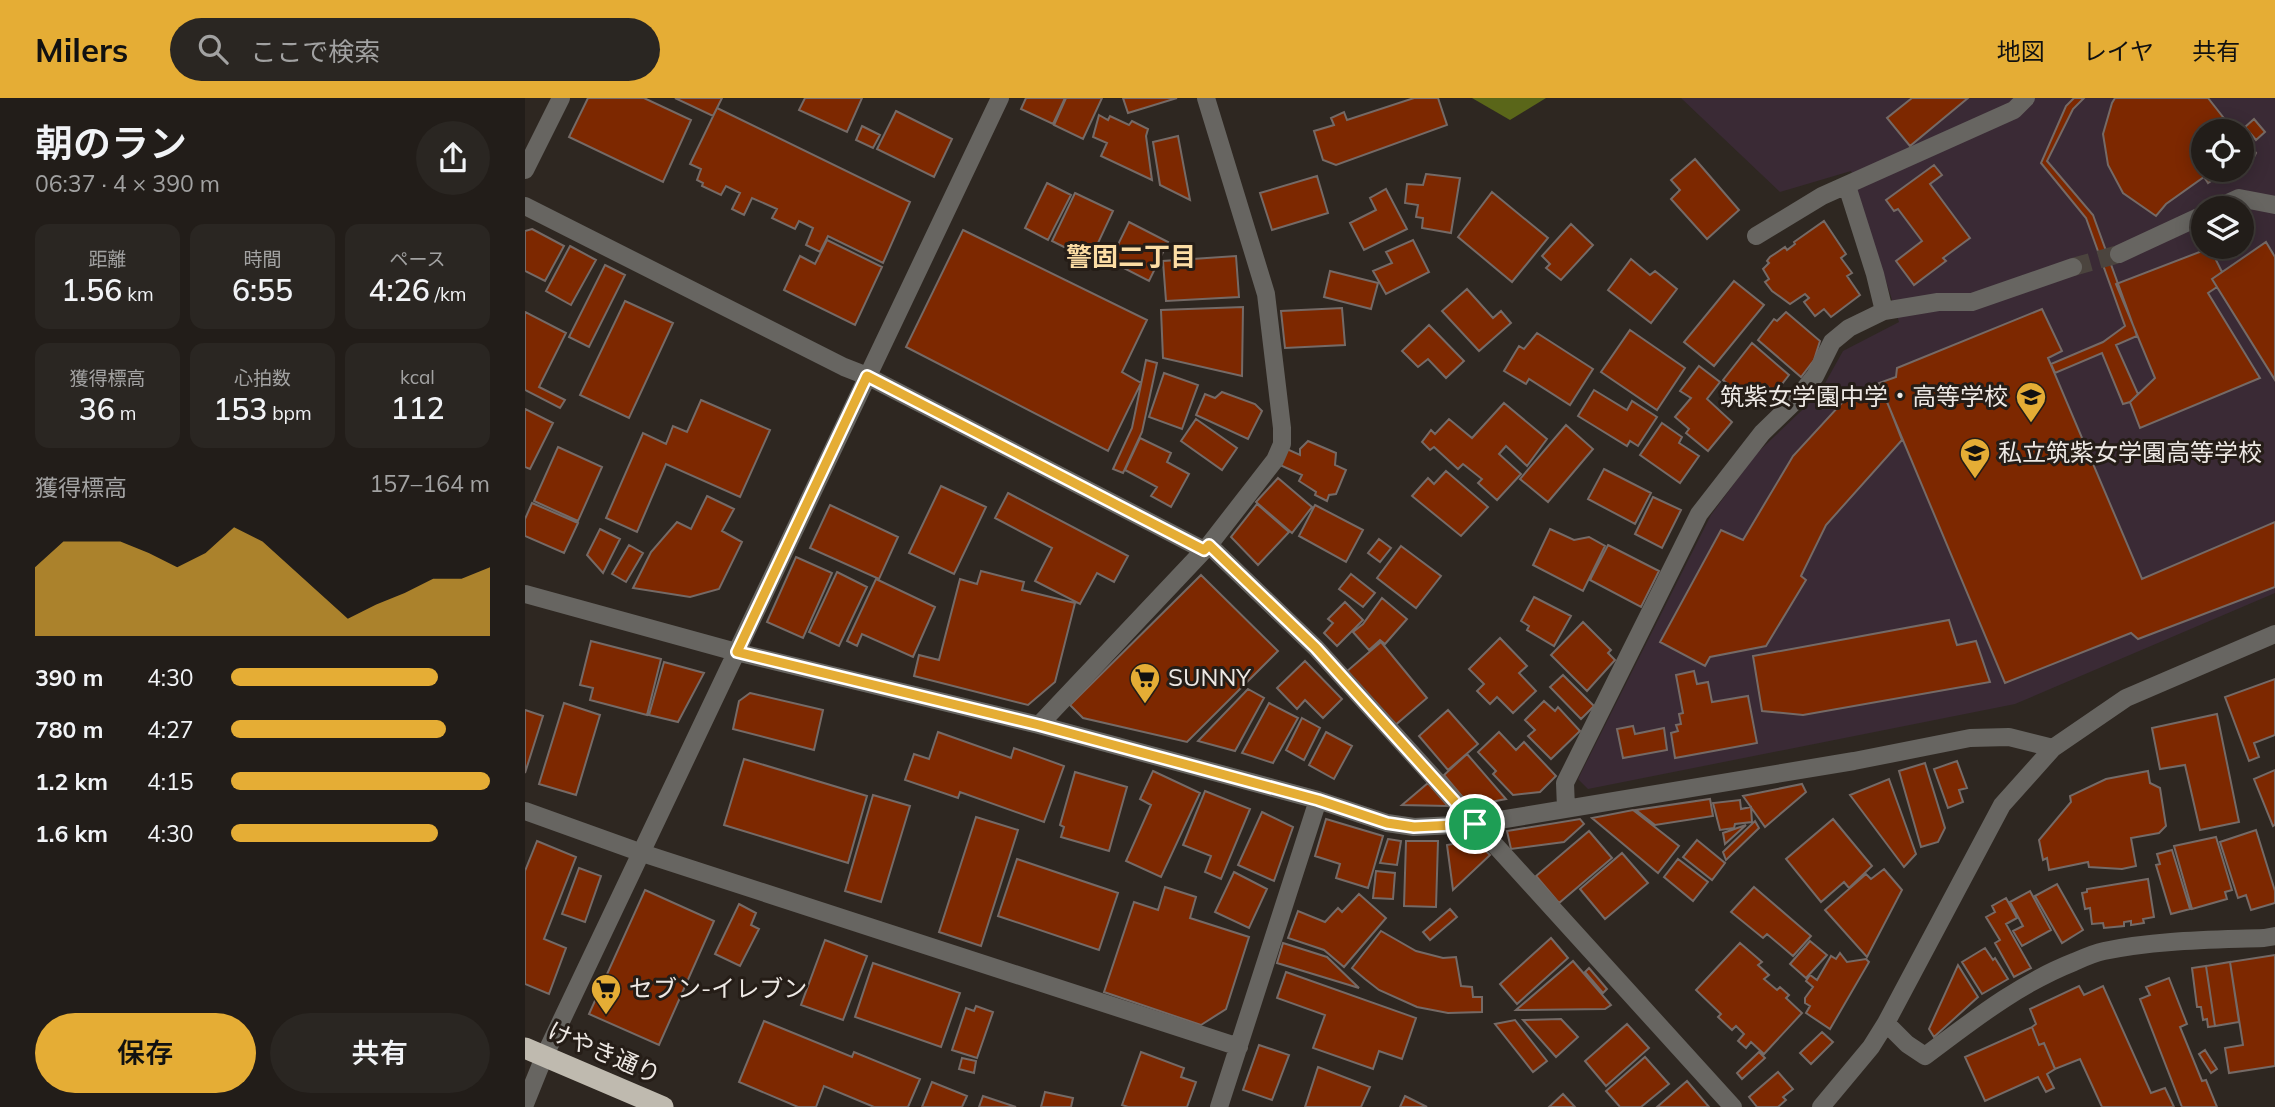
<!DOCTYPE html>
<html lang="ja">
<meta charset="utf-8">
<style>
:root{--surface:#221d19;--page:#2a2622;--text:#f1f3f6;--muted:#a2a2a2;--line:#3f3b38;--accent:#e5ad35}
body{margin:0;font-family:Mulish,"Noto Sans JP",sans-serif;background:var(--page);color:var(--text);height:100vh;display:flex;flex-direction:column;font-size:26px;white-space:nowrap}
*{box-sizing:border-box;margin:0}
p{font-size:23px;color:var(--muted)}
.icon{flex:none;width:38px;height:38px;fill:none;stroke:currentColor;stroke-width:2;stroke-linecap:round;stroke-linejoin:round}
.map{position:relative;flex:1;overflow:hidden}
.side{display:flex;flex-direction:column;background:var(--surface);width:525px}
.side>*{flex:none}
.buttons{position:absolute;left:1666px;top:21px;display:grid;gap:14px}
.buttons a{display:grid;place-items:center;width:63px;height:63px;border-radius:50%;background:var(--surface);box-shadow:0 4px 18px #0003,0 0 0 2px var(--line);font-size:35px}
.pin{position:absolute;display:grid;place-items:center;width:60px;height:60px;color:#fff;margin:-30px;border:4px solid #fff;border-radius:50%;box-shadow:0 2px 7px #0007}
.round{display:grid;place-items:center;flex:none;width:74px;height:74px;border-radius:37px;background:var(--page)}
.summary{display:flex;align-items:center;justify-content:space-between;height:119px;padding:0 35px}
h1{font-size:38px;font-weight:600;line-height:52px}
.figures{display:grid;grid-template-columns:repeat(3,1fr);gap:10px;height:119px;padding:7px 35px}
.figures div{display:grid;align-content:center;border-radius:14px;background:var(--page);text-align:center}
.figures b{font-size:30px;font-weight:600}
.figures small{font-size:19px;font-weight:400}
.figures p{font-size:19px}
.chart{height:196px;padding:14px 35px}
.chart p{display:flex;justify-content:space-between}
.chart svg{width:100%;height:126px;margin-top:7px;fill:var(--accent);opacity:.7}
.action{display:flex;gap:14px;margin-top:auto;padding:14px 35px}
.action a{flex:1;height:80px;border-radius:42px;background:var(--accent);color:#111;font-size:28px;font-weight:600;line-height:80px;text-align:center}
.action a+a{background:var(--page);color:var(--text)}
ul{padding:0 35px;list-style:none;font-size:23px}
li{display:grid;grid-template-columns:112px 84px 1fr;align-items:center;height:52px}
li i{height:18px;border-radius:9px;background:var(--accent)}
header{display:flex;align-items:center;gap:42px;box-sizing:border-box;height:98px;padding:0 35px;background:var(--accent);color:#111}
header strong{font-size:33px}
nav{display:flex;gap:38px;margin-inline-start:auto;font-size:24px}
.search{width:490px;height:63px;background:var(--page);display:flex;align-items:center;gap:18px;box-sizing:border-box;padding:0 24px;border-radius:38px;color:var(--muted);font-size:26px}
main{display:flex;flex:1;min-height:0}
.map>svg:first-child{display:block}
.education{fill:#3a2a35;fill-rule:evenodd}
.forest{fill:#5a6619}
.building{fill:#7d2800;stroke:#756a66;stroke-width:2}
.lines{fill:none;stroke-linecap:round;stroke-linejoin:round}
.minor-tunnel{stroke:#4b443e;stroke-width:18;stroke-dasharray:18 9;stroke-linecap:butt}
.minor{stroke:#676561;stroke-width:18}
.highway{stroke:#bfbaaf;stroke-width:21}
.route-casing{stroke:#fff;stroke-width:14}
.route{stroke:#e5ad35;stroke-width:9}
.labels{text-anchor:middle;stroke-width:6;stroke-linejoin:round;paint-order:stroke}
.poi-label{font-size:24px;fill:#ede8e4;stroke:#251d17;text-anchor:start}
.street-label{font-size:24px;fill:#ede8e4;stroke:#251d17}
.neighbourhood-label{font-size:26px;font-weight:bold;fill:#fcdda4;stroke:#251d17}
</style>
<header>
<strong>Milers</strong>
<div class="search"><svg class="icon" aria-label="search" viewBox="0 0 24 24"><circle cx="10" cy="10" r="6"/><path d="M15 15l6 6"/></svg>ここで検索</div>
<nav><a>地図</a><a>レイヤ</a><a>共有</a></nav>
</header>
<main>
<section class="side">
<div class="summary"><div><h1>朝のラン</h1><p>06:37 · 4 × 390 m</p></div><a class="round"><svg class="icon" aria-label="share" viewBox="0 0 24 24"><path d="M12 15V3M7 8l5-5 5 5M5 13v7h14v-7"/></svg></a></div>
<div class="figures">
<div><p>距離</p><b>1.56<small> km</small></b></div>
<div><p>時間</p><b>6:55</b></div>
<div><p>ペース</p><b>4:26<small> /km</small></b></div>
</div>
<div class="figures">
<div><p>獲得標高</p><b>36<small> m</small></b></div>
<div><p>心拍数</p><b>153<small> bpm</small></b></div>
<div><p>kcal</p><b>112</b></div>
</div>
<div class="chart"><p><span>獲得標高</span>157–164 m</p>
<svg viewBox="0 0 160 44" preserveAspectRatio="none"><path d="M0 44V20L10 11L20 11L30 11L40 15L50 20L60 15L70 6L80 11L90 20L100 29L110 38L120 33L130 29L140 24L150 24L160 20V44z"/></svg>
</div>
<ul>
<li><b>390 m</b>4:30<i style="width:80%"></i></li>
<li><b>780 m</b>4:27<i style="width:83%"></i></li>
<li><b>1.2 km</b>4:15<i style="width:100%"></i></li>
<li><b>1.6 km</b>4:30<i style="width:80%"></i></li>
</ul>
<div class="action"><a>保存</a><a>共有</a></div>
</section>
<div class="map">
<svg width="1750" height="1009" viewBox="0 0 1750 1009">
<rect width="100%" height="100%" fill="#2e2721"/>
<path class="education" d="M1156 0H1750V495L1490 606 1063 691 1053 681 1186 417 1231 356 1294 296 1318 253 1374 224 1326 73 1255 94ZM1678 33H1717V72H1678ZM1678 110H1717V149H1678Z"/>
<path class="forest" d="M947 0H1021L985 22Z"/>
<path class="building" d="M63 0H119L166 22 138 84 44 39Z
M150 0H197L188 18Z
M280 0H337L322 34 274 12Z
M501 0H540L528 26 496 11Z
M541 0H577L558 41 529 27Z
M598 0H652L603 15Z
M889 0H913L922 27 811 67 798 62 789 33 809 27 806 20 819 14 822 22Z
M1387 0H1443L1385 48 1362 20Z
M1549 0H1559L1548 11 1522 63 1568 117 1612 238 1591 247 1613 296 1605 304 1598 306 1577 255 1530 275 1526 266 1578 244 1600 228 1561 120 1516 65 1541 8Z
M1590 0H1683L1709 33H1678V72H1714L1705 79 1701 73 1683 85 1679 79 1641 106 1631 118 1598 95 1583 67 1578 36 1587 5Z
M192 10 385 104 358 165 303 138 295 154 281 147 288 130 274 123 270 131 247 120 252 111 227 100 219 117 207 111 215 95 201 88 196 97 177 88 178 85 172 82 176 71 165 66Z
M371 13 427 41 409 79 352 51Z
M574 17 583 22 585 18 604 27 607 23 623 31 621 38 627 82 576 58 582 45 568 39Z
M1729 21 1740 34 1731 42 1720 29Z
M337 28 355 37 348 50 331 42Z
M653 38 665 102 635 87 628 44Z
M1717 44 1719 46 1723 45 1731 55 1728 61 1717 70Z
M1170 61 1214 112 1182 141 1146 101 1155 92 1146 82Z
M1409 67 1417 77 1405 86 1445 140 1418 160 1421 163 1389 187 1371 163 1397 143 1373 111 1369 113 1361 102Z
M901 76 935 80 926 135 897 130 898 120 891 119 893 107 880 105 882 86 898 87Z
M792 78 803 115 747 132 735 95Z
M522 85 546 97 523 142 500 130Z
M861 91 882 131 839 152 825 125 851 112 845 100Z
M967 94 1023 140 987 184 933 139Z
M550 95 588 113 565 162 527 143Z
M1299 123 1321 156 1316 160 1327 175 1322 178 1335 197 1306 219 1299 211 1290 218 1279 204 1284 200 1280 196 1265 206 1247 193 1240 184 1244 181 1238 171 1244 165 1242 163 1245 159 1260 149 1262 152 1270 146 1269 144Z
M604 124 643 144 624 183 585 163Z
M1046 126 1068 147 1036 182 1021 170 1025 166 1017 158Z
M7 131 39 148 20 183 0 173V133Z
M438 132 622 222 597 274 616 285 583 353 381 249Z
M302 142 357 169 330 227 259 192 275 158 290 166Z
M888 142 904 174 861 196 848 173 867 165 861 154Z
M1741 144 1750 159V282L1687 181Z
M45 148 71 162 46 207 21 193Z
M1685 150 1697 174 1687 181 1692 189 1683 195 1735 280 1615 330 1605 304 1630 280 1591 186Z
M711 158 714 199 641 203 638 163Z
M1106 161 1125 177 1130 173 1152 191 1126 225 1083 192Z
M80 167 100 177 64 249 44 239Z
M805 173 853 185 846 211 799 199Z
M1209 183 1239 207 1189 268 1159 244Z
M942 191 968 220 976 213 986 225 954 253 917 213Z
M100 203 148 225 104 320 55 297Z
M718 209 717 278 638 260 636 212Z
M817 210 820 247 760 250 756 213Z
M1517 211 1537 253 1523 260 1617 481 1750 424V489L1613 541 1606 535 1480 585 1354 285 1371 279 1372 270Z
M0 214 41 235 14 289 40 302 35 310 0 292Z
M1261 214 1295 243 1289 262 1276 279 1233 242 1249 221 1252 223Z
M904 227 939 263 921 280 903 261 893 269 877 253Z
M1105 232 1160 270 1132 312 1076 274Z
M1012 235 1068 271 1045 307 1004 281 1001 286 979 273 994 248 999 251Z
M1227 245 1264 277 1250 295 1241 287 1226 305 1198 282Z
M621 262 632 265 617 334 598 375 588 371 607 330Z
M1174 268 1195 284 1182 301 1207 324 1183 353 1161 335 1164 331 1150 319 1166 300 1155 293Z
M639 275 673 287 657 331 624 319Z
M1069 292 1102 312 1107 303 1132 319 1113 348 1105 343 1102 348 1053 318Z
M697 294 730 306 737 313 723 341 671 317 680 296 690 300Z
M1325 296 1335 304 1359 296 1377 342 1301 427 1276 478 1281 482 1241 548 1185 559 1180 568 1135 544 1196 432 1218 442 1268 358Z
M176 302 245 332 215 399 141 366 112 434 81 420 118 335 141 346 148 328 162 334Z
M979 305 1022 341 1002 368 981 348 974 356 996 376 972 402 953 385 957 381 938 366 933 371 909 349 905 352 897 344 906 332 910 336 924 321 947 340Z
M0 311 28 325 5 371 0 369Z
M671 321 712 350 697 372 656 343Z
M1137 325 1157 339 1154 345 1174 358 1155 385 1115 357Z
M1041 327 1068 351 1023 404 995 381Z
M615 340 646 355 642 364 664 376 646 409 626 398 632 389 600 372Z
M783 343 811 355 810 367 821 372 811 396 804 397 802 403 790 397 791 394 774 383 777 377 755 367 762 351 775 357V351Z
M33 349 77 369 53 423 9 403Z
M1079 371 1126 395 1110 426 1063 401Z
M921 373 963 409 936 438 887 398 903 380 909 386Z
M753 380 787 409 767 435 731 404Z
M416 388 461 409 429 476 384 455Z
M483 395 603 458 589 484 572 475 555 506 510 483 527 450 470 420Z
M182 398 209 411 197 433 217 444 194 491 165 499 108 490 126 454 152 424 166 431Z
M1128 399 1156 412 1137 450 1110 436Z
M7 405 53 425 39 455 0 438V421Z
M732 406 764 434 733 467 706 439Z
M305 407 373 439 354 481 285 450Z
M790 407 838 432 821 464 774 438Z
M75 431 95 441 78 475 62 457Z
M1025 431 1049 442 1064 439 1080 448 1058 493 1008 467Z
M854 441 866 450 855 464 843 455Z
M104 447 118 455 101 484 87 476Z
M1083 447 1134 473 1116 509 1065 482Z
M876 448 916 478 891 510 852 480Z
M271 459 307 475 278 540 242 524Z
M456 473 499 484 497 492 550 505 530 584 503 607 389 578 394 557 414 562 435 481 452 486Z
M312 474 342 489 314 548 284 534Z
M826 476 850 495 838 509 814 491Z
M676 477 753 553 662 644 558 620 545 607Z
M351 481 410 509 388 559 337 536 332 548 322 543Z
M1009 499 1046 518 1029 548 1002 532 1004 528 996 523Z
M857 500 882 521 860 546 855 542 844 552 828 534 838 526Z
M820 504 838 522 812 548 799 535 808 525 803 521Z
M1424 522 1432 547 1451 543 1465 584 1278 617 1237 613 1228 558Z
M1058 524 1086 552 1083 555 1090 562 1062 593 1026 557Z
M975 540 1002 568 994 575 1011 593 988 615 972 599 965 606 952 593 959 586 944 571Z
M66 543 136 561 122 617 65 602 68 590 55 587Z
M856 544 902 600 868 629 821 574Z
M780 563 817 601 798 620 780 602 772 611 752 590Z
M139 564 179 575 153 624 124 617Z
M1169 573 1172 586 1183 584 1187 604 1223 598 1232 645 1150 660 1146 635 1153 633 1151 627 1156 626 1154 616 1158 615 1151 577Z
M1038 577 1069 608 1056 621 1025 589Z
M1750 581V637L1729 645 1734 659 1724 663 1700 599Z
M723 591 739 600 710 653 673 643Z
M225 595 298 612 289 652 208 631 214 603Z
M1019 603 1030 613 1033 609 1055 633 1026 661 1003 638 1010 632 1000 622Z
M39 605 75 617 51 697 14 686Z
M744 605 773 620 748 665 717 655Z
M0 612 18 618 0 675Z
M923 612 953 646 923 672 894 638Z
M1692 616 1714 724 1675 732 1660 667 1635 671 1627 630Z
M777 620 795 630 779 662 761 652Z
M1108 628 1110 636 1139 630 1142 652 1098 660 1092 631Z
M413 634 486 660 489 650 539 668 519 724 435 694 433 700 380 682 389 656 404 661Z
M801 634 827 648 809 681 784 667Z
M974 634 991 652 999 644 1031 678 1015 694 988 697 968 676 971 673 953 654Z
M942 656 981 701 945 708 919 677Z
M219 661 342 698 323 765 199 727Z
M1432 663 1442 690 1434 692 1438 704 1423 710 1409 671Z
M1400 665 1420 730 1413 744 1396 749 1374 673Z
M1750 672V727L1748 728 1729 681Z
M628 673 675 695 636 779 601 763 626 707 615 701Z
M1623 673 1625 685 1635 690 1641 728 1634 735 1606 740 1611 768 1597 771 1564 769 1563 764 1524 772 1522 760 1518 762 1514 742 1546 704 1545 698 1581 681Z
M550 674 602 689 584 753 536 739 539 729 535 727Z
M1364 681 1391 756 1379 769 1325 697Z
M903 685 923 708 877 707Z
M1277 686 1281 694 1240 729 1218 698Z
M680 693 725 711 696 781 680 774 686 758 658 747Z
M348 697 385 708 356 804 320 793Z
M1185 701 1188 718 1130 727 1111 712Z
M1215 702 1216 711 1226 709 1227 724 1210 726 1209 730 1195 732 1188 705Z
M1108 712 1154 748 1133 775 1067 720Z
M737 714 768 729 749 783 713 767Z
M451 719 493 732 456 848 414 834Z
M801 721 858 738 843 790 811 780 815 766 790 758Z
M1055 721 1059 726 1039 744 986 751 982 733Z
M1308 721 1347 768 1324 790 1319 784 1296 804 1261 761Z
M1230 723 1234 730 1201 762 1198 754Z
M1221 727 1200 746 1198 735Z
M1731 732 1750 793V805L1726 812 1721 797 1713 800 1695 744Z
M1064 733 1087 760 1034 805 1011 778Z
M1691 739 1707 792 1700 794 1702 801 1667 811 1649 748Z
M863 741 876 743 872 767 855 765Z
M949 742 965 757 928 792 922 747Z
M1172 742 1200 765 1187 782 1158 759Z
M12 743 51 759 19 841 41 850 24 896 0 886V773Z
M881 743H913L911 809 879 808Z
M1647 752 1665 811 1646 816 1631 767 1635 766 1632 756Z
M1097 755 1123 785 1080 821 1055 791Z
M492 761 593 795 574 852 473 818Z
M1153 761 1183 784 1168 803 1139 779Z
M54 770 76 778 60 824 37 816Z
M1359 771 1377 792 1342 859 1300 812 1341 776 1346 781Z
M851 773 870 775 868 801 848 800Z
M709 774 742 791 724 830 690 814Z
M1623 781 1629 819 1618 821 1619 825 1606 827V823L1599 824V828L1579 830 1578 825 1567 826 1565 810 1560 811 1557 795 1562 794V791Z
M1532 786 1558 832 1537 845 1510 798Z
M640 789 671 799 665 820 724 839 701 911 676 927 579 894 609 804 633 812Z
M1229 789 1286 838 1268 858 1242 836 1238 840 1206 814Z
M120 792 189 823 134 947 64 916Z
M1505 793 1526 832 1497 848 1488 833 1498 828 1485 804Z
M834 796 861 820 819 869 799 852 763 840 773 813 800 824 813 810 817 814Z
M1481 800 1492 820 1481 826 1506 870 1489 879 1470 845 1475 842 1461 819 1470 814 1467 808Z
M214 806 231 815 226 827 234 831 215 868 190 856Z
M925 811 932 819 905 842 898 834Z
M856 833 891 853 918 860 931 859 936 888 947 889 948 899H957V914L923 915 892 909 854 892 840 881 827 870Z
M1026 840 1043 860 992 906 975 886Z
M300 842 342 858 318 922 276 907Z
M1285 843 1302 857 1281 880 1265 866Z
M758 845 802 859 834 890 752 865Z
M1215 845 1237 864 1233 867 1244 877 1239 881 1252 892 1255 889 1264 897 1261 900 1277 915 1239 956 1226 944 1221 950 1213 943 1219 936 1211 928 1207 932 1193 919 1196 916 1171 892Z
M1460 850 1468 862 1470 860 1483 881 1457 896 1437 864Z
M1315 855 1322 864 1341 861 1344 864 1305 931 1281 915 1285 908 1280 905V900L1288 889 1281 883 1285 877 1292 882 1306 858 1311 861Z
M1750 857V968L1704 975 1700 950 1718 947 1705 864Z
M1048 863 1086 907 1080 911 991 912Z
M1705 864 1714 924 1690 928 1681 868Z
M348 865 435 895 416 949 330 919Z
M1433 867 1453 899 1409 939 1404 931Z
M1681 868 1690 928 1683 929 1682 921 1678 922 1676 909H1672L1667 870Z
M1064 870 1082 891 1078 895 1060 874Z
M761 874 891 920 877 961 854 953 848 971 788 950 800 917 752 900Z
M1644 880 1662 926 1655 929 1677 983 1681 982 1692 1009H1657L1615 901 1625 897 1621 889Z
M1554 888 1559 897 1578 888 1626 995 1640 990 1649 1009H1577L1555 961 1530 971 1519 945 1514 947 1507 929 1511 926 1505 911Z
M451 908 468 914 452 960 427 952 441 910 449 913Z
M1036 921 1053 939 1031 959 998 922Z
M990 922 1022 963 1008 974 970 926Z
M239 923 327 959 329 954 395 981 383 1009H349L299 988 291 1009H273L214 984Z
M1102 926 1124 950 1081 988 1060 963Z
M1507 929 1514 947 1519 945 1530 971 1522 976 1529 990 1521 994 1513 979 1460 1003 1440 959Z
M1297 934 1308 944 1286 966 1275 955Z
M734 947 764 957 747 1002 718 992Z
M1680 952 1692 971 1686 975 1674 956Z
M616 954 659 970 656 979 671 984 662 1009H603L597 1007Z
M1234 954 1240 960 1217 981 1212 975Z
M1120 959 1144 986 1116 1009H1095L1081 993Z
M437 960 451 963 449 975 434 971Z
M793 969 845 989 836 1009H780Z
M1253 974 1268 991 1258 999 1261 1002 1253 1009H1232L1224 999Z
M1162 983 1184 1009H1132Z
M407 984 442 998 437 1009H397Z
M520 994 548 1000 546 1009H516Z
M1038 996 1050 1009H1024Z
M458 998 491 1009H454Z
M880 998 902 1009H875Z"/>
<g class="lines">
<path class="minor-tunnel" d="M1548 169 1594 156"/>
<path class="minor" d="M0 72 36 0
M0 108 319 269 342 278 679 452
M1692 110 1714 100 1750 107
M1231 138 1297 98 1489 12 1501 0
M1594 156 1678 117
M1359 213 1413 204H1447L1548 169
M684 447 791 550 1208 1009
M0 496 211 554 514 627 793 702 862 725 889 729 950 726 1329 663 1445 640 1484 639 1528 650 1601 600 1750 536
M514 627 684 447 750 362 757 346V330L741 196 681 0
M1041 710 1040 685 1174 416 1237 335 1269 304 1290 278 1307 244 1324 230 1359 213 1350 176 1322 88
M0 713 117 755 714 949
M1361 925 1382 946 1400 958C1447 923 1493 886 1549 864 1558 860 1569 855 1579 853 1631 842 1685 842 1739 840L1750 838
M0 1006 19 959 475 0
M694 1009 793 702
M1296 1009 1346 949 1361 925 1477 707 1528 650"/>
<path class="highway" d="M0 950 138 1009"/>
</g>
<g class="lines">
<g class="route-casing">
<path id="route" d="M342 278 679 452 684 447 791 550 950 726 889 729 862 725 793 702 514 627 212 554Z"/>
</g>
<use href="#route" class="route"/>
</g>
<defs>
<g id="school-pin" transform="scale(1.575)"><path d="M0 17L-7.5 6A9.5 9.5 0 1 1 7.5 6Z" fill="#e5ad35" stroke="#251d17"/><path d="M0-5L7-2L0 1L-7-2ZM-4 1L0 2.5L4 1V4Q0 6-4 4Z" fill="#111"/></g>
<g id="supermarket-pin" transform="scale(1.575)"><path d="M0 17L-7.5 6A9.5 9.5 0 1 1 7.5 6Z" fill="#e5ad35" stroke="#251d17"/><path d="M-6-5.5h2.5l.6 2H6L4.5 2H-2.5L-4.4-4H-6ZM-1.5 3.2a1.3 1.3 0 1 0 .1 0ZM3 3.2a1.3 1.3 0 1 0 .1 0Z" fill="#111"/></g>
</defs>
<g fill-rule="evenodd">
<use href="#school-pin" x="1506" y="299"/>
<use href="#school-pin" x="1450" y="355"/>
<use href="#supermarket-pin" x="620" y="580"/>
<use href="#supermarket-pin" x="81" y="891"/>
</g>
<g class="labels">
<g class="poi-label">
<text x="1483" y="307" text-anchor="end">筑紫女学園中学・高等学校</text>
<text x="1473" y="363">私立筑紫女学園高等学校</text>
<text x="643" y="588">SUNNY</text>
<text x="104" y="899">セブン-イレブン</text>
</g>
<g class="street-label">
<text transform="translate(79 955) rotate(23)" y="8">けやき通り</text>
</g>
<g class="neighbourhood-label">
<text x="606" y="168">警固二丁目</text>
</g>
</g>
</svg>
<div class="buttons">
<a><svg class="icon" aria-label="locate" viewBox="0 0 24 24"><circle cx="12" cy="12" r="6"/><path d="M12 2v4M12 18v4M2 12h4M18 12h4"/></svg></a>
<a><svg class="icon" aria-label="layers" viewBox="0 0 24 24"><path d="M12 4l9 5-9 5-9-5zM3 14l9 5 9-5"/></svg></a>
</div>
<div class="pin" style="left:950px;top:726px;background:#1e9e55"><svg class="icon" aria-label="arrive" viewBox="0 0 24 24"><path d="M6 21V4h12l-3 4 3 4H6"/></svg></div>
</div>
</main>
